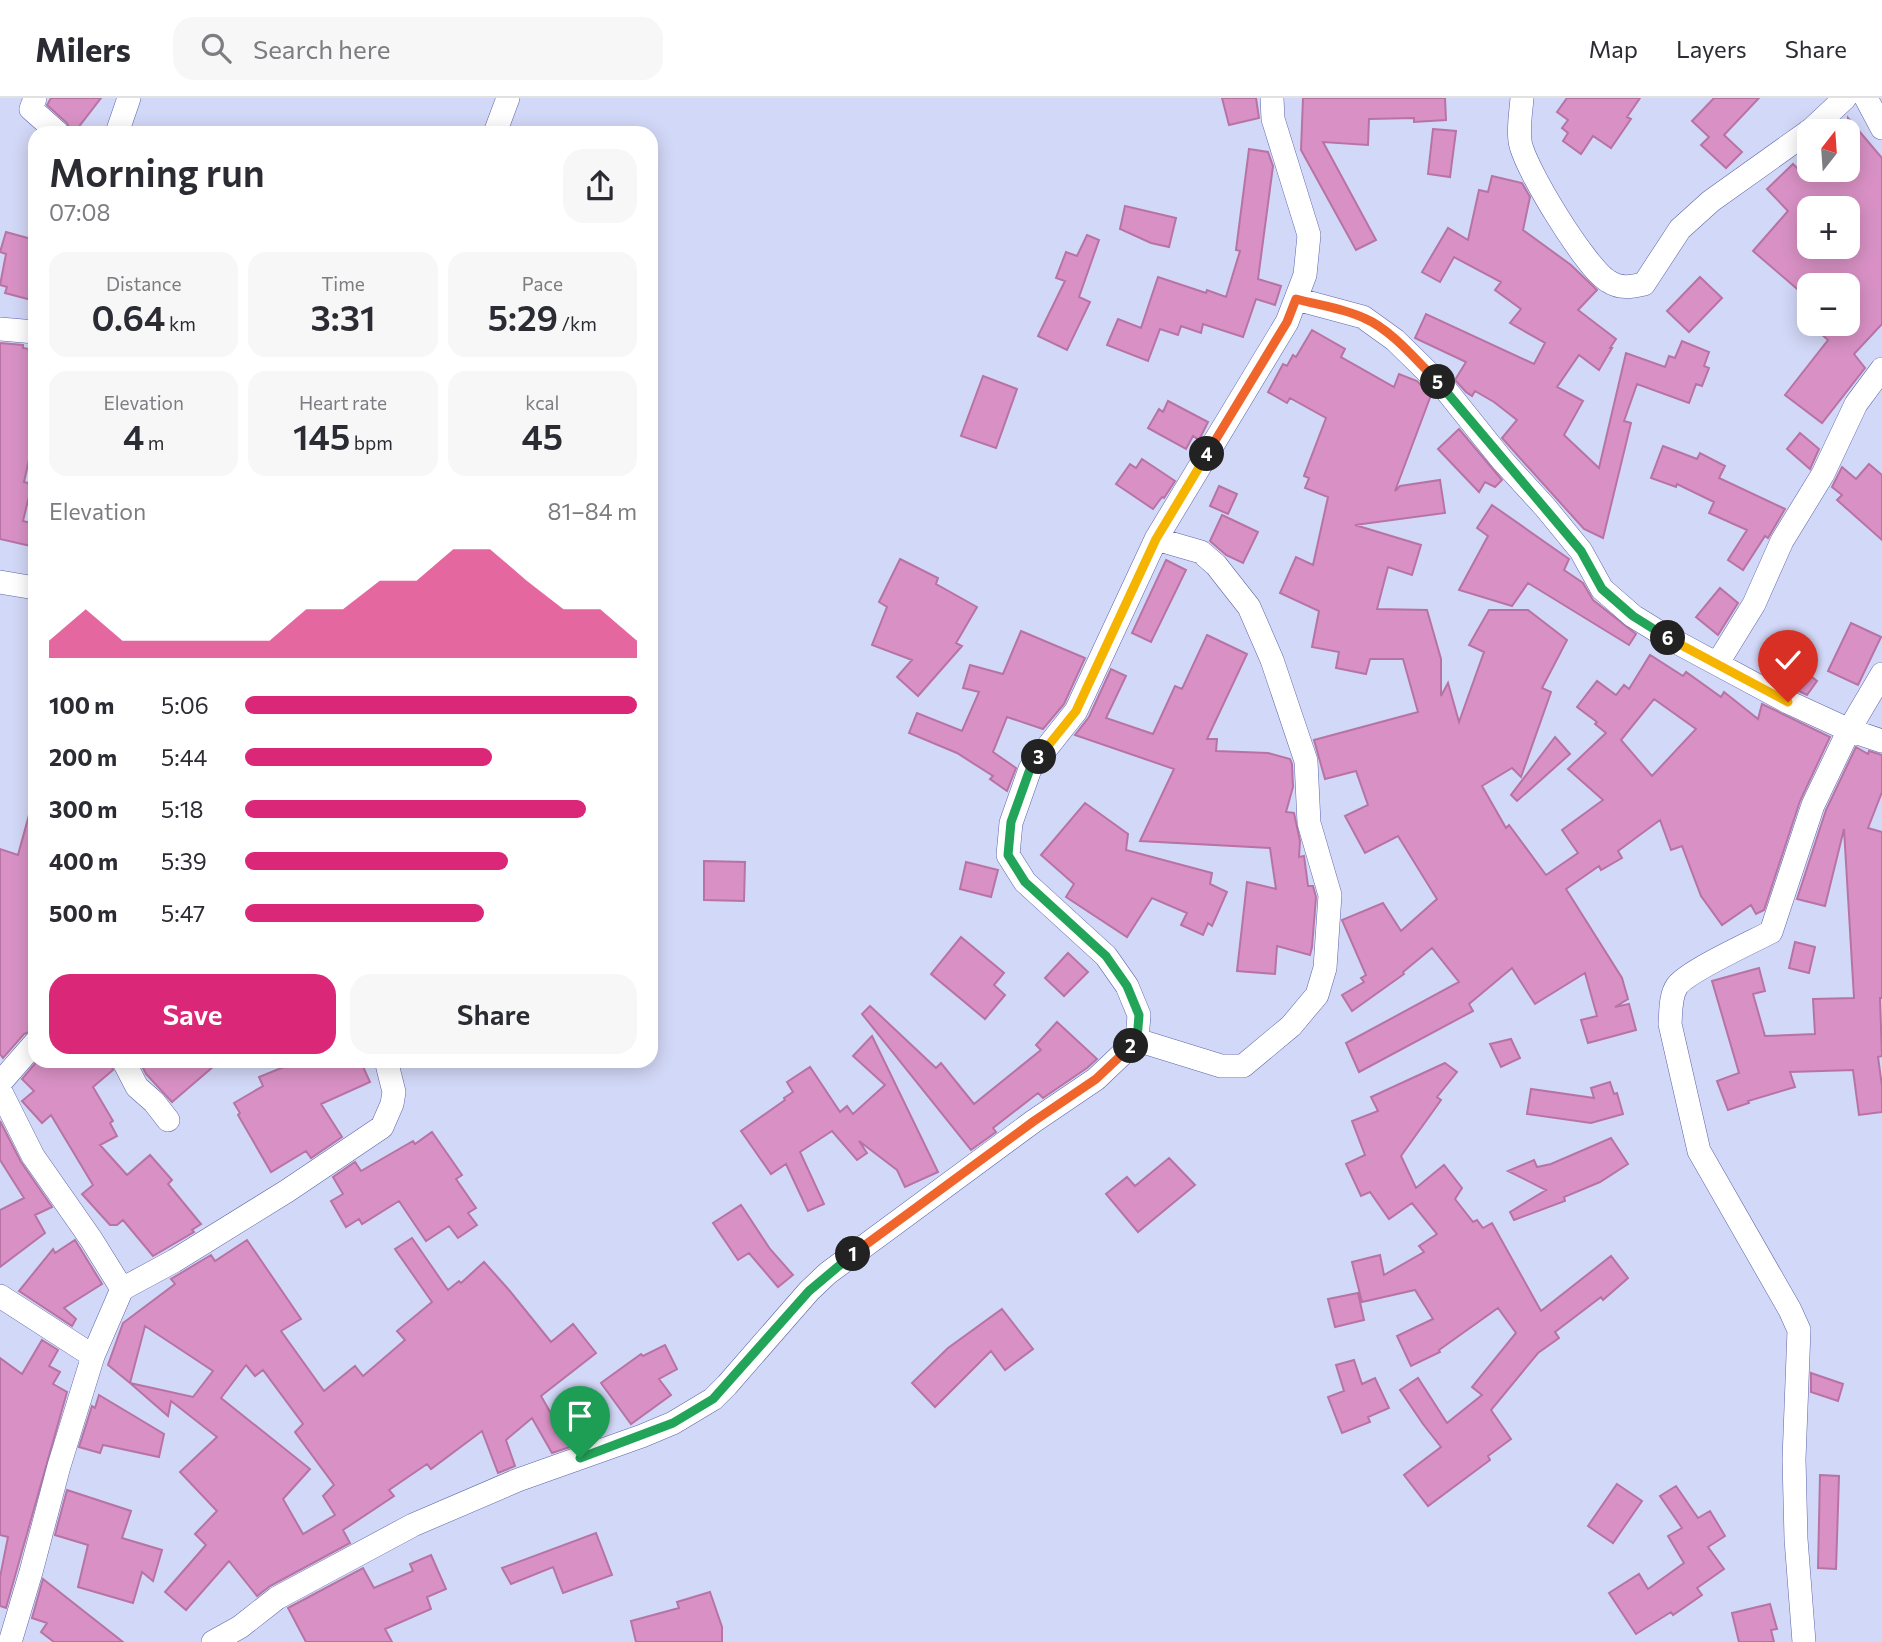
<!DOCTYPE html>
<meta charset="utf-8">
<style>
:root{--surface:#fff;--page:#f7f7f7;--text:#2b2b33;--muted:#7c7c81;--line:#e1e1e2;--accent:#db2777}
body{margin:0;font-family:Commissioner,sans-serif;background:var(--page);color:var(--text);height:100vh;display:flex;flex-direction:column;font-size:26px;white-space:nowrap}
*{box-sizing:border-box;margin:0}
p{font-size:23px;color:var(--muted)}
.icon{flex:none;width:38px;height:38px;fill:none;stroke:currentColor;stroke-width:2;stroke-linecap:round;stroke-linejoin:round}
.map{position:relative;flex:1;overflow:hidden}
.panel{position:absolute;left:28px;top:28px;width:630px;height:942px;display:flex;flex-direction:column;background:var(--surface);border-radius:21px;box-shadow:0 4px 18px #0003}
.panel>*{flex:none}
.needle{width:46px;rotate:17deg}
.tools{position:absolute;left:1797px;top:21px;display:grid;gap:14px}
.tools a{display:grid;place-items:center;width:63px;height:63px;border-radius:14px;background:var(--surface);box-shadow:0 4px 18px #0003;font-size:35px}
.pin{position:absolute;display:grid;place-items:center;width:60px;height:60px;color:#fff;margin:-72px -30px;border-radius:50% 50% 50% 0;rotate:-45deg;box-shadow:0 0 7px #0007}
.pin .icon{rotate:45deg}
.km{position:absolute;width:35px;height:35px;margin:-18px;border-radius:50%;background:#222;color:#fff;font-size:19px;line-height:35px;text-align:center}
.round{display:grid;place-items:center;flex:none;width:74px;height:74px;border-radius:21px;background:var(--page)}
.headline{display:flex;align-items:center;justify-content:space-between;height:119px;padding:0 21px}
h1{font-size:38px;font-weight:600;line-height:52px}
.figures{display:grid;grid-template-columns:repeat(3,1fr);gap:10px;height:119px;padding:7px 21px}
.figures div{display:grid;align-content:center;border-radius:18px;background:var(--page);text-align:center}
.figures b{font-size:35px;font-weight:600}
.figures small{font-size:19px;font-weight:400}
.figures p{font-size:19px}
.chart{height:196px;padding:14px 21px}
.chart p{display:flex;justify-content:space-between}
.chart svg{width:100%;height:126px;margin-top:7px;fill:var(--accent);opacity:.7}
.cta{display:flex;gap:14px;margin-top:auto;padding:14px 21px}
.cta a{flex:1;height:80px;border-radius:21px;background:var(--accent);color:#fff;font-size:28px;font-weight:600;line-height:80px;text-align:center}
.cta a+a{background:var(--page);color:var(--text)}
ul{padding:0 21px;list-style:none;font-size:23px}
li{display:grid;grid-template-columns:112px 84px 1fr;align-items:center;height:52px}
li i{height:18px;border-radius:9px;background:var(--accent)}
header{display:flex;align-items:center;gap:42px;box-sizing:border-box;height:98px;padding:0 35px;background:var(--surface);border-bottom:2px solid var(--line)}
header strong{font-size:33px}
nav{display:flex;gap:38px;margin-inline-start:auto;font-size:24px}
.search{width:490px;height:63px;background:var(--page);display:flex;align-items:center;gap:18px;box-sizing:border-box;padding:0 24px;border-radius:21px;color:var(--muted);font-size:26px}
.map>svg:first-child{display:block}
.building{fill:#d991c5;stroke:#b873a5;stroke-width:2;fill-rule:evenodd}
.lines{fill:none;stroke-linecap:round;stroke-linejoin:round}
.minor-casing{stroke:#5e65ab;stroke-width:24}
.minor{stroke:#fff;stroke-width:23}
.split-1-casing{stroke:#fff;stroke-width:14}
.split-2-casing{stroke:#fff;stroke-width:14}
.split-3-casing{stroke:#fff;stroke-width:14}
.split-4-casing{stroke:#fff;stroke-width:14}
.split-5-casing{stroke:#fff;stroke-width:14}
.split-6-casing{stroke:#fff;stroke-width:14}
.split-7-casing{stroke:#fff;stroke-width:14}
.split-1{stroke:#22a559;stroke-width:9}
.split-2{stroke:#f0652b;stroke-width:9}
.split-3{stroke:#22a559;stroke-width:9}
.split-4{stroke:#f5b400;stroke-width:9}
.split-5{stroke:#f0652b;stroke-width:9}
.split-6{stroke:#22a559;stroke-width:9}
.split-7{stroke:#f5b400;stroke-width:9}
</style>
<header>
<strong>Milers</strong>
<div class="search"><svg class="icon" aria-label="search" viewBox="0 0 24 24"><circle cx="10" cy="10" r="6"/><path d="M15 15l6 6"/></svg>Search here</div>
<nav><a>Map</a><a>Layers</a><a>Share</a></nav>
</header>
<div class="map">
<svg width="1882" height="1544" viewBox="0 0 1882 1544">
<rect width="100%" height="100%" fill="#d2d8f7"/>
<path class="building" d="M51 0H101L74 35H72L67 25 47 7Z
M1222 0H1256L1259 20 1229 27Z
M1303 0H1445L1446 22 1414 24V20L1369 21 1368 47 1323 44 1376 142 1356 152 1301 52Z
M1567 0H1640L1627 19 1631 21 1611 50 1593 38 1581 56 1563 43 1568 35 1562 30 1568 22 1557 14Z
M1714 0H1759L1724 37 1742 54 1726 70 1701 47 1709 39 1692 23Z
M1848 20 1882 60V226L1854 256 1865 270 1822 325 1785 297 1828 242 1810 226H1848V187H1810V202L1753 153 1788 113 1767 91 1793 66 1799 72H1848ZM1810 110H1848V149H1810Z
M1433 31 1456 33 1450 79 1428 76Z
M1249 51 1268 54 1273 68 1258 181 1281 188 1275 207 1256 201 1243 239 1203 226 1201 235 1181 228 1178 237 1160 231 1148 263 1107 247 1118 221 1141 230 1158 179 1206 195 1207 192 1226 199 1240 153 1236 152Z
M1492 78 1522 85 1530 99 1523 132 1571 167 1597 192 1578 212 1616 241 1610 250H1612L1599 272 1579 257 1557 289 1583 303 1564 337 1599 370 1626 255 1665 269 1669 258 1675 260 1682 243 1709 254 1704 268 1709 270 1702 288 1696 286 1689 305 1637 286 1624 323 1631 325 1603 440 1584 431 1502 340 1517 322 1494 304 1475 293 1472 298 1466 294 1455 282 1466 264 1415 240 1426 216 1534 266 1545 245 1510 225 1521 211 1495 192 1501 184 1454 159 1440 184 1422 174 1448 130 1468 142 1479 92 1488 94Z
M1125 108 1176 120 1169 149 1151 145 1120 131Z
M6 134 35 142V203L5 195 7 189 0 187 6 156 0 154Z
M1087 137 1099 142 1079 199 1090 204 1067 252 1038 238 1065 183 1056 180 1066 154 1077 158Z
M1700 179 1722 200 1689 234 1667 213Z
M1312 232 1345 251 1341 259 1394 289 1399 276 1417 283 1431 297 1395 393 1400 388 1440 382 1445 415 1355 427 1421 447 1412 477 1388 469 1377 511 1427 512 1441 561V598L1448 585 1459 624 1484 554 1469 547 1489 512H1528L1567 542 1542 590 1551 594 1521 679 1512 670 1482 688 1506 730 1509 727 1546 777 1578 755 1562 732 1603 702 1568 671 1606 635 1595 626 1597 624 1577 609 1597 583 1616 597 1624 587 1629 591 1650 557 1683 578 1686 574 1721 599 1724 594 1758 621 1762 606 1830 639 1800 703 1764 812 1756 816 1751 807 1722 827 1701 798 1682 748 1671 752 1660 722 1618 753 1622 760 1601 772 1599 768 1566 791 1622 880 1628 901 1615 909 1629 906 1636 932 1588 945 1581 922 1597 918 1585 875 1535 906 1512 870 1469 906 1473 913 1359 974 1346 945 1459 884 1432 850 1403 874 1404 876 1352 913 1342 897 1364 884 1361 880 1366 877 1342 822 1383 805 1401 833 1437 801 1398 738 1365 755 1345 718 1368 707 1356 673 1325 681 1314 642 1418 614 1403 561H1370L1366 576 1336 570 1339 554 1312 549 1319 513 1280 495 1296 459 1313 467 1328 399 1305 390 1309 380 1304 378 1326 320 1290 300 1287 305 1268 294 1283 266 1287 268 1293 257 1296 259ZM1654 601 1696 631 1652 678 1621 642Z
M0 245 23 247V250L35 252V348H32L24 384 32 386 23 423 35 426V449L0 441Z
M983 278 1017 291 996 350 961 338Z
M1168 303 1208 324 1199 342 1193 338 1186 351 1148 330 1159 311 1163 314Z
M1459 331 1502 382 1495 389 1485 384 1479 394 1438 351Z
M1800 335 1819 351 1810 371 1787 351Z
M1663 348 1697 361 1700 355 1725 368 1719 380 1785 411 1768 440 1765 438 1743 472 1728 462 1747 432 1709 415 1714 404 1677 386 1676 389 1651 380Z
M1142 361 1175 383 1164 400 1162 399 1153 411 1116 386 1130 366 1136 370Z
M1869 366 1882 377V442L1837 402 1842 397 1832 389 1842 369 1856 381Z
M1219 388 1237 396 1228 416 1210 408Z
M1492 407 1569 461 1564 472 1583 485 1593 502 1636 536 1629 547 1528 485 1512 508 1459 492 1488 438 1477 430Z
M1222 417 1258 434 1243 465 1226 457 1210 443Z
M900 461 938 480 936 486 977 509 956 545 962 548 918 598 897 579 912 562 872 547 887 509 879 504Z
M1166 462 1186 472 1151 544 1132 535Z
M1720 490 1738 505 1718 537 1696 519Z
M1851 525 1881 539 1858 587 1828 573Z
M1021 533 1085 560 1064 606 1043 631 1007 619 993 654 1016 670 1007 693 990 681 993 678 957 655 909 635 917 615 962 633 979 594 963 590 970 567 1003 576Z
M1207 537 1247 556 1207 641H1217L1216 653 1268 655 1290 661 1292 666 1293 689 1286 714 1294 715 1300 743 1299 759 1304 758 1308 788H1313L1316 799 1312 849 1310 857 1277 848 1275 876 1237 873 1247 784 1276 791 1270 750 1140 743 1174 671 1075 637 1089 619 1111 571 1126 578 1106 620 1153 636 1175 588 1182 591Z
M1803 572 1817 583 1807 597 1790 589Z
M1555 639 1570 656 1517 703 1511 697Z
M1856 649 1868 656 1869 653 1882 657V694L1868 730 1882 734V900H1880L1882 958 1878 959 1882 988V1014L1859 1017 1853 972 1790 974 1795 989 1748 1003 1749 1005 1728 1012 1717 983 1739 975 1712 883 1759 870 1765 893 1753 896 1765 938 1815 936 1813 901 1854 900 1844 731 1825 808 1797 801 1826 712Z
M1085 705 1128 736 1126 752 1212 775 1210 786 1227 794 1212 828 1208 825 1203 837 1181 827 1187 815 1152 800 1127 839 1066 799 1074 786 1041 757Z
M29 717 35 718V931L24 936 3 960 0 956V751L18 757Z
M704 763 745 764 744 803 704 802Z
M966 764 998 772 991 799 960 791Z
M961 839 1004 875 994 887 1005 897 985 921 931 876Z
M1795 844 1815 849 1809 875 1789 870Z
M1068 855 1088 874 1064 898 1045 880Z
M870 908 936 970 941 965 974 1006 1041 952 1036 947 1057 924 1097 961 1087 970 1043 1000 1038 995 993 1030 996 1034 971 1052 862 916Z
M872 938 938 1074 905 1089 897 1072 859 1043 867 1055 857 1062 832 1033 800 1054 824 1106 808 1113 786 1066 771 1076 741 1033 785 1002 784 1000 793 994 787 984 810 969 840 1014 847 1008 853 1016 885 987 853 958Z
M1511 941 1520 960 1501 969 1490 946Z
M38 962H109L113 972 93 989 113 1023 110 1025 117 1038 100 1047 127 1077 150 1057 172 1082 168 1086 201 1126 192 1132 194 1134 153 1158 123 1122 117 1127H110L82 1096 93 1087 51 1017 42 1025 22 1003 34 993 22 981Z
M139 962H221L172 1004 146 976Z
M301 962H360L370 984 321 1006 342 1039 311 1060 306 1053 271 1074 238 1017 240 1015 234 1005 263 988 259 979Z
M1445 965 1457 974 1437 999 1441 1002 1401 1058 1416 1090 1444 1067 1462 1090 1455 1101 1473 1124 1477 1122 1483 1130 1492 1125 1541 1213 1611 1158 1628 1180 1603 1202 1601 1199 1555 1234 1559 1240 1538 1255 1491 1312 1511 1341 1488 1358 1490 1362 1428 1408 1404 1377 1441 1349 1423 1326 1400 1292 1418 1280 1447 1325 1482 1297 1472 1289 1516 1235 1498 1210 1439 1252 1440 1254 1411 1268 1397 1238 1433 1221 1415 1192 1362 1204 1352 1164 1380 1157 1384 1177 1424 1154 1419 1148 1437 1136 1412 1105 1389 1121 1370 1094 1361 1098 1346 1066 1365 1057 1352 1023 1378 1013 1371 999Z
M1610 984 1614 996 1617 995 1623 1016 1591 1025 1527 1016 1531 991 1594 1000 1591 990Z
M0 1023 21 1064 52 1109 35 1117 45 1135 0 1169V1112L24 1100 0 1062Z
M432 1034 462 1077 456 1081 476 1110 468 1115 477 1127 458 1140 449 1128 426 1143 399 1103 362 1126 359 1121 346 1129 331 1103 343 1096 333 1079 355 1064 361 1073 413 1043 415 1046Z
M1611 1040 1628 1066 1600 1084 1564 1099 1565 1103 1514 1122 1510 1114 1546 1092 1508 1073 1534 1062 1537 1069 1551 1066Z
M1169 1060 1195 1087 1138 1134 1106 1096 1127 1079 1135 1088Z
M741 1107 770 1151 793 1177 778 1189 749 1155 738 1162 713 1125Z
M412 1140 448 1192 459 1183 461 1185 484 1164 509 1192 551 1244 573 1226 596 1255 541 1298 570 1349 552 1355 532 1320 506 1342 515 1368 498 1375 482 1333 431 1371 427 1366 389 1392 394 1398 343 1432 350 1445 270 1488 257 1498 229 1463 186 1512 165 1494 206 1447 195 1436 217 1413 180 1374 217 1339 171 1303 168 1318 130 1285 193 1299 213 1273 145 1228 130 1285 108 1267 123 1225 175 1186 171 1181 211 1157 215 1163 247 1142 301 1221 281 1233 324 1293 355 1268 363 1278 405 1242 397 1233 432 1204 395 1151ZM246 1267 255 1278 263 1272 303 1326 295 1334 334 1387 323 1398 335 1417 303 1436 283 1401 310 1371 221 1300Z
M75 1142 102 1186 64 1210 76 1221 72 1228 19 1193 53 1151 55 1155Z
M1358 1195 1364 1222 1335 1229 1328 1201Z
M1002 1211 1033 1251 1005 1272 991 1253 935 1309 912 1285 948 1250Z
M42 1242 58 1252 49 1268 60 1274 53 1286 67 1294 6 1510 0 1508V1479L8 1439 0 1437V1260L22 1276Z
M665 1247 677 1271 659 1281 671 1297 631 1326 601 1285 641 1256 643 1258Z
M1354 1262 1362 1286 1375 1280 1389 1310 1368 1319 1370 1324 1342 1335 1328 1299 1344 1293 1336 1267Z
M1811 1275 1843 1286 1838 1303 1811 1294Z
M99 1297 164 1336 159 1359 103 1347 100 1355 79 1349 92 1308 95 1310Z
M1820 1377 1839 1378 1836 1471 1818 1470Z
M1617 1386 1642 1403 1613 1445 1588 1428Z
M1676 1388 1698 1420 1710 1413 1725 1438 1708 1449 1724 1471 1697 1490 1702 1497 1673 1517 1671 1514 1636 1536 1609 1495 1639 1476 1648 1491 1684 1465 1668 1438 1682 1430 1660 1398Z
M67 1392 131 1413 122 1440 162 1452 153 1483 142 1474 133 1505 78 1489 88 1447 55 1437Z
M596 1435 612 1477 563 1495 553 1469 511 1486 502 1470Z
M431 1457 446 1491 427 1499 431 1511 385 1531 392 1544H306L288 1510 363 1470 374 1490 413 1473 410 1466Z
M43 1481 123 1544H54L41 1534 47 1525 32 1520Z
M710 1494 722 1529V1544H636L631 1523 679 1510 677 1504Z
M1770 1506 1777 1531 1771 1532 1774 1544H1739L1732 1515Z"/>
<g class="lines">
<g class="minor-casing">
<path id="minor" d="M35 0 31 11 58 35
M1522 0C1521 14 1518 29 1520 43 1523 68 1586 170 1608 183 1620 191 1631 189 1644 186L1680 131 1711 103 1812 31 1845 0
M1866 0 1882 30
M117 35 129 0
M495 35 508 0
M1296 201 1363 219 1395 242 1446 292 1502 362 1545 409 1581 453 1602 491 1633 518 1667 539 1788 604 1849 632 1882 643
M0 231 35 234
M0 484 35 490
M1722 558 1754 506 1782 443 1823 376 1856 306 1882 271
M1137 942 1221 968H1243L1291 928 1317 897 1325 870 1330 797 1309 725 1306 663 1272 562 1249 509 1216 467 1201 454 1156 441
M123 962 137 989 154 1004 168 1022
M0 985 35 945
M0 992 33 1058 91 1141 122 1191
M0 1198 93 1258
M11 1541 31 1474 59 1368 93 1258 122 1191 174 1163 287 1093 382 1029 392 1006 394 994 386 962
M213 1544 240 1529 277 1500 413 1427 518 1382 642 1338 673 1325 713 1301 727 1287 809 1193 828 1175 1034 1023 1096 981 1137 942 1139 917 1127 888 1106 858 1025 784 1008 757 1011 725 1030 671 1076 613 1156 441 1287 224 1305 177 1309 137 1273 21 1272 0
M1804 1544 1796 1441 1794 1361 1799 1232 1790 1212 1699 1053 1670 926C1671 914 1670 898 1677 888 1688 873 1752 844 1771 834L1813 707 1849 632 1882 576"/>
</g>
<use href="#minor" class="minor"/>
</g>
<g class="lines">
<g class="split-1-casing">
<path id="split-1" d="M580 1360 673 1325 713 1301 809 1193 853 1156"/>
</g>
<g class="split-2-casing">
<path id="split-2" d="M853 1156 1034 1023 1096 981 1131 948"/>
</g>
<g class="split-3-casing">
<path id="split-3" d="M1039 659 1030 671 1011 724 1008 757 1025 784 1106 858 1127 888 1139 917 1137 942 1131 948"/>
</g>
<g class="split-4-casing">
<path id="split-4" d="M1039 659 1076 613 1156 441 1207 356"/>
</g>
<g class="split-5-casing">
<path id="split-5" d="M1207 356 1287 224 1296 201C1318 207 1343 210 1364 220 1392 232 1416 262 1438 284"/>
</g>
<g class="split-6-casing">
<path id="split-6" d="M1438 284 1581 453 1602 491 1633 518 1668 540"/>
</g>
<g class="split-7-casing">
<path id="split-7" d="M1668 540 1788 604"/>
</g>
<use href="#split-1" class="split-1"/>
<use href="#split-2" class="split-2"/>
<use href="#split-3" class="split-3"/>
<use href="#split-4" class="split-4"/>
<use href="#split-5" class="split-5"/>
<use href="#split-6" class="split-6"/>
<use href="#split-7" class="split-7"/>
</g>
</svg>
<div class="tools">
<a><svg class="needle" viewBox="-14 -14 28 28"><path d="M0-13l5 13h-10z" fill="#e53935"/><path d="M0 13l5-13h-10z" fill="#7c7c81"/></svg></a>
<a>+</a>
<a>−</a>
</div>
<div class="pin" style="left:580px;top:1360px;background:#1e9e55"><svg class="icon" aria-label="arrive" viewBox="0 0 24 24"><path d="M6 21V4h12l-3 4 3 4H6"/></svg></div>
<div class="pin" style="left:1788px;top:604px;background:#d93025"><svg class="icon" aria-label="check" viewBox="0 0 24 24"><path d="M5 12l5 5 9-10"/></svg></div>
<b class="km" style="left:853px;top:1156px">1</b>
<b class="km" style="left:1131px;top:948px">2</b>
<b class="km" style="left:1039px;top:659px">3</b>
<b class="km" style="left:1207px;top:356px">4</b>
<b class="km" style="left:1438px;top:284px">5</b>
<b class="km" style="left:1668px;top:540px">6</b>
<section class="panel">
<div class="headline"><div><h1>Morning run</h1><p>07:08</p></div><a class="round"><svg class="icon" aria-label="share" viewBox="0 0 24 24"><path d="M12 15V3M7 8l5-5 5 5M5 13v7h14v-7"/></svg></a></div>
<div class="figures">
<div><p>Distance</p><b>0.64<small> km</small></b></div>
<div><p>Time</p><b>3:31</b></div>
<div><p>Pace</p><b>5:29<small> /km</small></b></div>
</div>
<div class="figures">
<div><p>Elevation</p><b>4<small> m</small></b></div>
<div><p>Heart rate</p><b>145<small> bpm</small></b></div>
<div><p>kcal</p><b>45</b></div>
</div>
<div class="chart"><p><span>Elevation</span>81–84 m</p>
<svg viewBox="0 0 160 44" preserveAspectRatio="none"><path d="M0 44V38L10 27L20 38L30 38L40 38L50 38L60 38L70 27L80 27L90 17L100 17L110 6L120 6L130 17L140 27L150 27L160 38V44z"/></svg>
</div>
<ul>
<li><b>100 m</b>5:06<i style="width:100%"></i></li>
<li><b>200 m</b>5:44<i style="width:63%"></i></li>
<li><b>300 m</b>5:18<i style="width:87%"></i></li>
<li><b>400 m</b>5:39<i style="width:67%"></i></li>
<li><b>500 m</b>5:47<i style="width:61%"></i></li>
</ul>
<div class="cta"><a>Save</a><a>Share</a></div>
</section>
</div>
